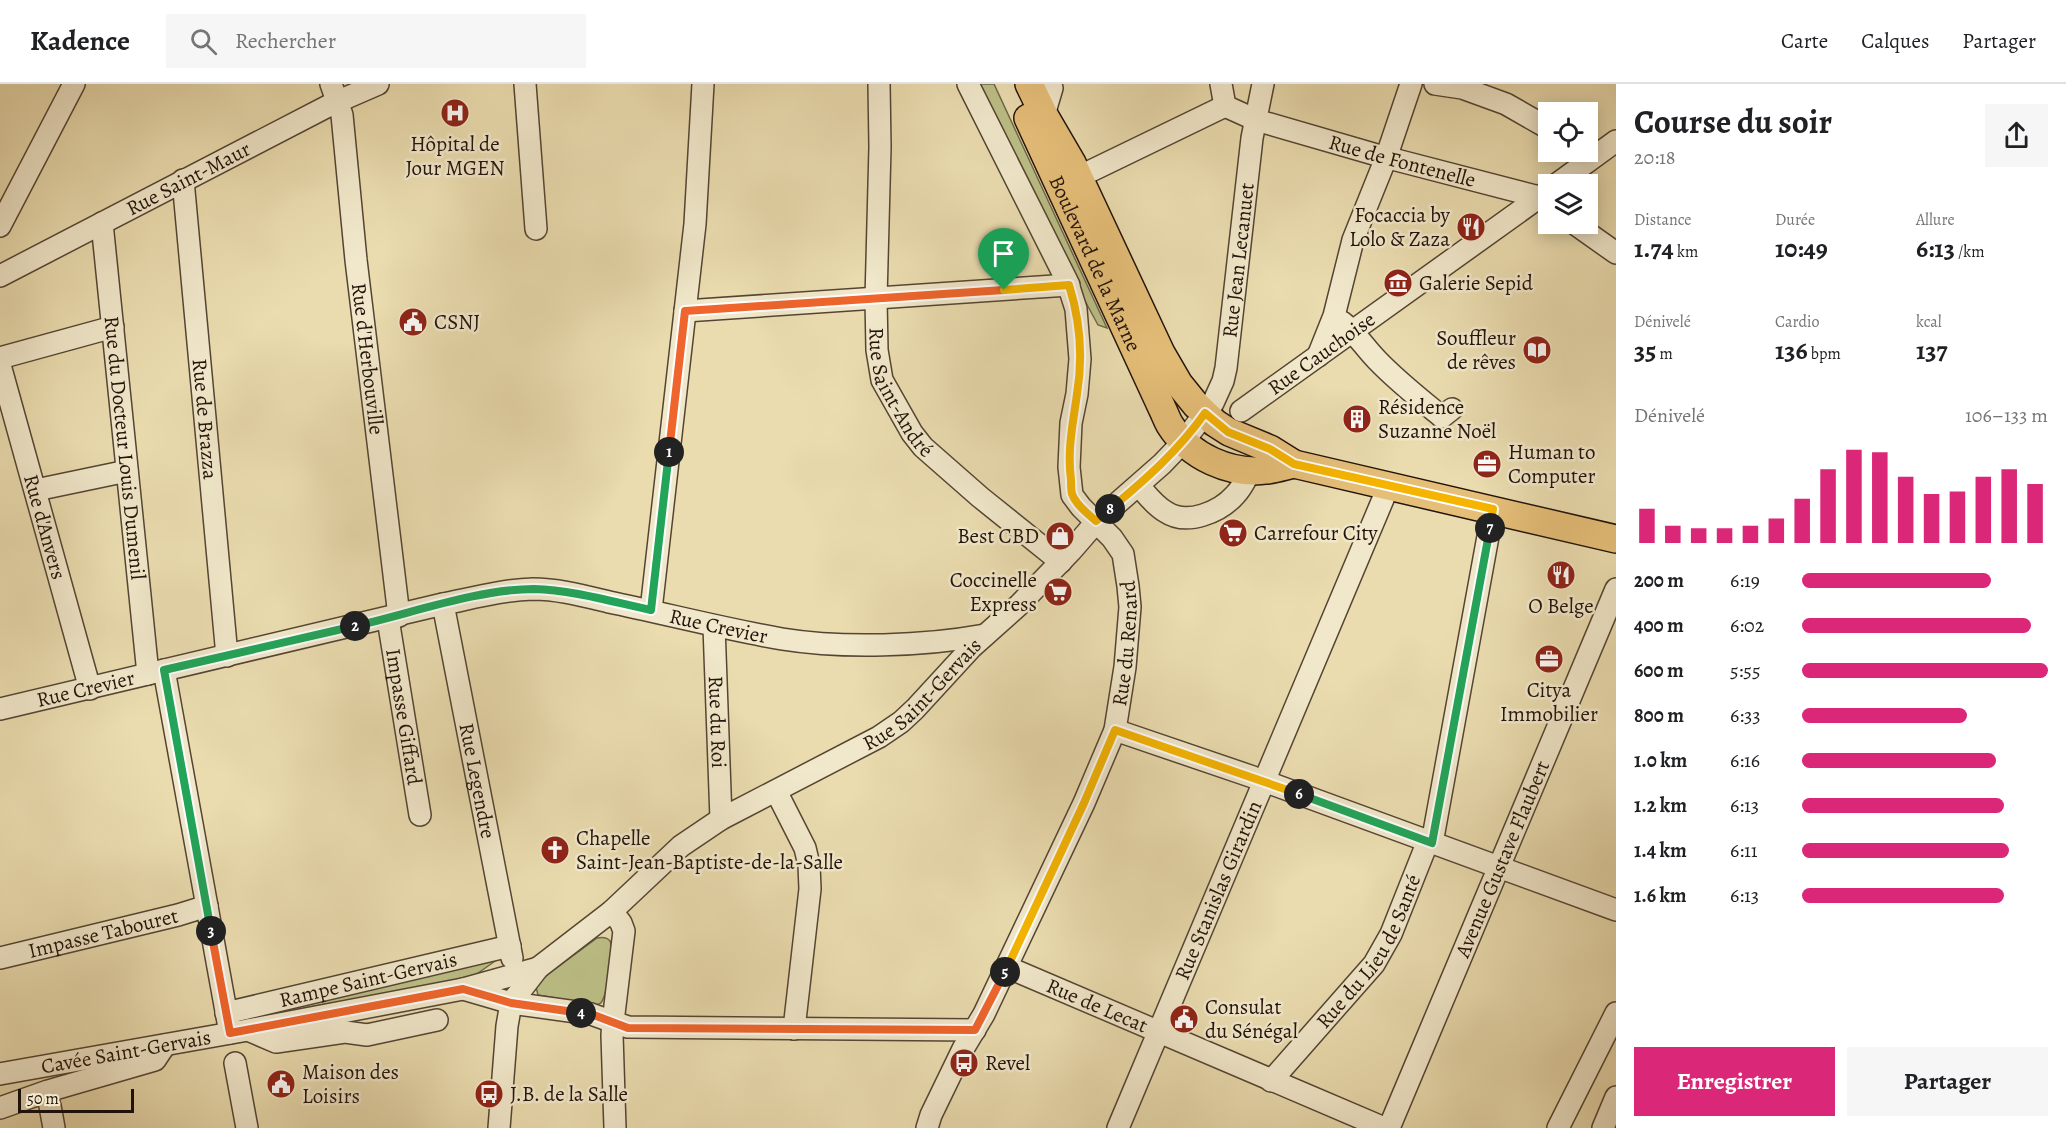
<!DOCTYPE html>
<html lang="fr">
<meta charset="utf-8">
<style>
:root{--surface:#fff;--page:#f6f6f6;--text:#202124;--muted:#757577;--line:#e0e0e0;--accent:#db2777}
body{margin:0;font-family:Alegreya,serif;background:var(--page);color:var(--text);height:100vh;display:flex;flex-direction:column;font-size:22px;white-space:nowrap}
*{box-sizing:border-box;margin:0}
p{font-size:20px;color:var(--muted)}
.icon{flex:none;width:33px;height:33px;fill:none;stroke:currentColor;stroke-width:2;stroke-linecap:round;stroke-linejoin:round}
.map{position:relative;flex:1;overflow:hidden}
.drawer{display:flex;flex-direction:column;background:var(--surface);width:450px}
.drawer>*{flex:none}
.fabs{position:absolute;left:1538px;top:18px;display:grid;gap:12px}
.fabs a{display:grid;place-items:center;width:60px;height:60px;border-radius:0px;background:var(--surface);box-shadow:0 3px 15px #0003;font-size:30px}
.scale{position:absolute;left:18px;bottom:15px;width:116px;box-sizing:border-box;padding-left:6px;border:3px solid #22130a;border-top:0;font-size:16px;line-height:21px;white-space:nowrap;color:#22130a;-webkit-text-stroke:4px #f1e8cb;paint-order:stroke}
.pin{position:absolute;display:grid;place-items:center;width:51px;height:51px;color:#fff;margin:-62px -26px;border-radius:50% 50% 50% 0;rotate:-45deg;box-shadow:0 0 6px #0007}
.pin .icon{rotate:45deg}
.km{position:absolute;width:30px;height:30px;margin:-15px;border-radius:50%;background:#222;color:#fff;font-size:16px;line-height:30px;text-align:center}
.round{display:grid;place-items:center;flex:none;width:63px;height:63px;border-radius:0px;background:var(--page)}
.summary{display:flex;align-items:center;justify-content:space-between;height:102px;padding:0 18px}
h1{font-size:33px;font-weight:600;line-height:45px}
.stats{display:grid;grid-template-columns:repeat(3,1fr);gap:9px;height:102px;padding:6px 18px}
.stats div{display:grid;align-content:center}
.stats b{font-size:26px;font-weight:600}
.stats small{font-size:16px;font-weight:400}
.stats p{font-size:16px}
.chart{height:168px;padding:12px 18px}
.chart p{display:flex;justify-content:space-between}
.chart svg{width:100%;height:108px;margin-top:6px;stroke:var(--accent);stroke-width:6}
.cta{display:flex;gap:12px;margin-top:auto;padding:12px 18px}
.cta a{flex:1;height:69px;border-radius:0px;background:var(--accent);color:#fff;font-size:24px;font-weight:600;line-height:69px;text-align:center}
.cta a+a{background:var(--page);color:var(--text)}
ul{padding:0 18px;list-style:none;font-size:20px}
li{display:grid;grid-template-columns:96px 72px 1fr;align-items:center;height:45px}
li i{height:15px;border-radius:8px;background:var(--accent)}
header{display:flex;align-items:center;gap:36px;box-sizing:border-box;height:84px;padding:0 30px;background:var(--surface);border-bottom:2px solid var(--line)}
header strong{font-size:28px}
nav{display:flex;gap:33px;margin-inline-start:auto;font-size:21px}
.search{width:420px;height:54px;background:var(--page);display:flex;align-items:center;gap:15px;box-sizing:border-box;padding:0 21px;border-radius:0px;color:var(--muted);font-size:22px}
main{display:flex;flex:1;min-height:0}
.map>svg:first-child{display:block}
.green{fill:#bcbf87;stroke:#6f6948;stroke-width:1.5}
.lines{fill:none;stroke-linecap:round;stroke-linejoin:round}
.minor-casing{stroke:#544533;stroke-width:24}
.major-casing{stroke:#22130a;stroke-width:30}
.minor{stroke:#f1e8cb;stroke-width:21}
.major{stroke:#e5be78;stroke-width:27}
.split-1-casing{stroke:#fff;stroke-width:12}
.split-2-casing{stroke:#fff;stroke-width:12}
.split-3-casing{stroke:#fff;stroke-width:12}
.split-4-casing{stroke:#fff;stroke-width:12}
.split-5-casing{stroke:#fff;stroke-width:12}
.split-6-casing{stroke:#fff;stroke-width:12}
.split-7-casing{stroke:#fff;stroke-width:12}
.split-8-casing{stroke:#fff;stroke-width:12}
.split-9-casing{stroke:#fff;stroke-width:12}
.split-1{stroke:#f0652b;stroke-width:8}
.split-2{stroke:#22a559;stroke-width:8}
.split-3{stroke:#22a559;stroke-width:8}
.split-4{stroke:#f0652b;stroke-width:8}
.split-5{stroke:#f0652b;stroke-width:8}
.split-6{stroke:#f5b400;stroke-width:8}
.split-7{stroke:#22a559;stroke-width:8}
.split-8{stroke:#f5b400;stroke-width:8}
.split-9{stroke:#f5b400;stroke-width:8}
.labels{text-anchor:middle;stroke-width:5;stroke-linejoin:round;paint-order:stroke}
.poi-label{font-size:21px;fill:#22130a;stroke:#f1e8cb;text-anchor:start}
.street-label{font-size:21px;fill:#22130a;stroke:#f1e8cb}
</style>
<header>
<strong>Kadence</strong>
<div class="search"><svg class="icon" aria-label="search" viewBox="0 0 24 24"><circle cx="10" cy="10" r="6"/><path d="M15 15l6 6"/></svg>Rechercher</div>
<nav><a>Carte</a><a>Calques</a><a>Partager</a></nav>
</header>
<main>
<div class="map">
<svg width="1616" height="1044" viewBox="0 0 1616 1044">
<rect width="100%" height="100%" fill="#eadcaf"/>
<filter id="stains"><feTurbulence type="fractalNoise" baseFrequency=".00333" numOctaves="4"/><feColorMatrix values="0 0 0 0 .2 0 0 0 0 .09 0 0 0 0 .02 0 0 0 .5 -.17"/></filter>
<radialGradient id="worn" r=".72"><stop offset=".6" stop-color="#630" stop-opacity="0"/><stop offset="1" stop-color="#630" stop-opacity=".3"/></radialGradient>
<path class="green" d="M968 0H994L1107 244 1098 241Z
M597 854C602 853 607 853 610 857 614 863 607 908 603 915 601 920 601 919 596 921L538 911 536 903 539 891 548 890Z
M498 875 471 894 248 934Z"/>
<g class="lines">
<g class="minor-casing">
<g id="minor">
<path id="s1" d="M331 0 342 31 356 176 399 532"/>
<path d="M525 0 536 145"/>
<path id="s2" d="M879 0 880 63 876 215 877 266 882 296 912 349 923 363 980 413 1061 478"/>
<path d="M1221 0 1225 22"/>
<path d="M1435 0 1462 4 1506 20 1548 44"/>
<path id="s3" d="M1225 22 1256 36 1377 71 1539 113 1545 118"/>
<path d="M1044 31 1052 4 1050 0"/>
<path id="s4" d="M183 96 227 572"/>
<path d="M1066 99 1225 22"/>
<path d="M1557 100 1616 57"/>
<path id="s5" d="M102 139 148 590"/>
<path d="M1575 140 1616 169"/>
<path d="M0 142 74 0"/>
<path id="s6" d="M0 192 332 20 378 0"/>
<path d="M685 227 1069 201"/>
<path d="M1342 238C1356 249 1365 264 1377 276 1397 297 1420 315 1442 333L1452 325"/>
<path d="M1318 272 1334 232 1353 156 1386 74 1411 0"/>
<path d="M0 274 113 243"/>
<path id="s7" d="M0 281 90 605"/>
<path id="s8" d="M1241 327 1548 107"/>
<path d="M1139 402C1147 411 1155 422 1166 428 1187 442 1220 428 1235 411 1242 404 1246 395 1250 387"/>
<path d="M36 406 127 387"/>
<path id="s9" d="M443 520 512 874"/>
<path d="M651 526 695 140 703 0"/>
<path id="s10" d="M388 535 420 731"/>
<path id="s11" d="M714 542 721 735"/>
<path d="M164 586 230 949"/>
<path id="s12" d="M0 625 443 520C473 514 502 506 533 505 558 505 584 512 609 518 667 530 724 545 782 555 844 565 924 562 985 551"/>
<path d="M1115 646 1253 693 1616 826"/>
<path d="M776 707 805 764 809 781 810 805 794 945"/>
<path d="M1432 759 1493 425"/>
<path id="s13" d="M0 874 178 831 207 822"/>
<path id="s14" d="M1007 883 1384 1044"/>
<path d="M463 905 511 919 591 930 613 938 624 847 621 839 612 827"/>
<path id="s15" d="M226 929 510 862"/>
<path d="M248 946 276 958 345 948 367 951 437 936"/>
<path d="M235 979 247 1044"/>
<path id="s16" d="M0 990 248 946 463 905 538 884"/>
<path id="s17" d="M1271 997 1374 880 1391 850 1428 757"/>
<path d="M50 1022 54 1044"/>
<path d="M0 1024 48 1007 155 976 165 961"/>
<path id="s18" d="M499 1044 507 942 511 919 538 884 612 827 681 762 721 735 879 653 901 638 915 625 972 563 1019 521 1071 467 1097 437 1162 380 1183 358 1213 319 1223 297 1226 284 1252 54 1263 0"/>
<path d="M615 1044 612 951 613 938 628 943 975 946"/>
<path id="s19" d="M927 1044 931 1031 963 965 984 930 1084 719 1115 646 1125 583 1130 523 1128 502 1123 470 1112 454 1081 423 1072 411 1069 383 1071 339 1077 310 1080 275 1076 225 1067 197 968 0"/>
<path id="s20" d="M1118 1044 1389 401"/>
<path id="s21" d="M1389 1044 1616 505"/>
<path d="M1558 1044 1616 929"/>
<path d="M1603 1044 1616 1013"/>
</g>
</g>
<g class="major-casing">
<g id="major">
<path d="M1029 0 1044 31 1072 79 1161 269 1179 300 1196 321 1215 339 1229 348 1270 365 1294 380 1616 455"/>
<path id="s22" d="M1028 34 1162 324C1165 330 1167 336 1170 341 1190 373 1231 391 1267 386 1276 385 1285 382 1294 380"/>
</g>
</g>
<use href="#minor" class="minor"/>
<use href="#major" class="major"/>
</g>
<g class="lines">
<g class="split-1-casing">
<path id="split-1" d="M669 368 685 227 1004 206"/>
</g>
<g class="split-2-casing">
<path id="split-2" d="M355 542C409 530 478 505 534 505 572 506 613 518 651 526L669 368"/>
</g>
<g class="split-3-casing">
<path id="split-3" d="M211 847 164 586 355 542"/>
</g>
<g class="split-4-casing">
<path id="split-4" d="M211 847 230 949 463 905 511 919 581 929"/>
</g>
<g class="split-5-casing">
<path id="split-5" d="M581 929 591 930 628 944 975 946 1005 888"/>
</g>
<g class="split-6-casing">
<path id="split-6" d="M1005 888 1084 719 1115 646 1299 710"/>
</g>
<g class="split-7-casing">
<path id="split-7" d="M1299 710 1432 759 1490 444"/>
</g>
<g class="split-8-casing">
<path id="split-8" d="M1110 425C1145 396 1178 367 1205 329L1228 348 1270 365 1294 380 1493 425 1490 444"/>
</g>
<g class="split-9-casing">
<path id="split-9" d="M1004 206 1069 201C1080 236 1083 274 1077 310 1073 340 1067 365 1071 396 1071 401 1071 406 1072 410 1076 421 1088 430 1096 437L1110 425"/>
</g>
<use href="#split-1" class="split-1"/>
<use href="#split-2" class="split-2"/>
<use href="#split-3" class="split-3"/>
<use href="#split-4" class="split-4"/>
<use href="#split-5" class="split-5"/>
<use href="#split-6" class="split-6"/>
<use href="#split-7" class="split-7"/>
<use href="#split-8" class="split-8"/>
<use href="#split-9" class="split-9"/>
</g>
<defs>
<g id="hospital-disc" transform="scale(1.5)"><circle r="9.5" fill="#8f2418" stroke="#f1e8cb"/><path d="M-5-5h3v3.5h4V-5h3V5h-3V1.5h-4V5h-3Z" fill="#fff"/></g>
<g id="restaurant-disc" transform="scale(1.5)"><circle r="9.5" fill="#8f2418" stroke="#f1e8cb"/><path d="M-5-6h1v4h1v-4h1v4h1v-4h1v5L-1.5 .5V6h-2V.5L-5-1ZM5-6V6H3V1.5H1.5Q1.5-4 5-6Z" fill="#fff"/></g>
<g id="museum-disc" transform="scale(1.5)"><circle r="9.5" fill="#8f2418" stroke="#f1e8cb"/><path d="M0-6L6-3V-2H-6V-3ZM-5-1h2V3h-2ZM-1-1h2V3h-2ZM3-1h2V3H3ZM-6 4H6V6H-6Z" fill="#fff"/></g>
<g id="civic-disc" transform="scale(1.5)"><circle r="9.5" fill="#8f2418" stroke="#f1e8cb"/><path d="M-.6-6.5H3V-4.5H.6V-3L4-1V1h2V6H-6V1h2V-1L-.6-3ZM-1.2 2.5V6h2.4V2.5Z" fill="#fff"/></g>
<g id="library-disc" transform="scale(1.5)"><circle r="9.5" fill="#8f2418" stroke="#f1e8cb"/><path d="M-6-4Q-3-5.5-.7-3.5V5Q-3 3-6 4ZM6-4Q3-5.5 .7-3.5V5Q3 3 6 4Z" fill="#fff"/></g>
<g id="building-disc" transform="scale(1.5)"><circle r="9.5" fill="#8f2418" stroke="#f1e8cb"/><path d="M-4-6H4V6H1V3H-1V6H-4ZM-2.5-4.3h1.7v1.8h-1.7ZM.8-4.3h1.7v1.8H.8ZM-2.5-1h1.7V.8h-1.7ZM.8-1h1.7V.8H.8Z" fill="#fff"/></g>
<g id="office-disc" transform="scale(1.5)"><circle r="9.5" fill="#8f2418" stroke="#f1e8cb"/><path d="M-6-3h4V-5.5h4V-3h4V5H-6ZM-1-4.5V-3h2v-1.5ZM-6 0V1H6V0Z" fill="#fff"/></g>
<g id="supermarket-disc" transform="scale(1.5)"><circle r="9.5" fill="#8f2418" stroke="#f1e8cb"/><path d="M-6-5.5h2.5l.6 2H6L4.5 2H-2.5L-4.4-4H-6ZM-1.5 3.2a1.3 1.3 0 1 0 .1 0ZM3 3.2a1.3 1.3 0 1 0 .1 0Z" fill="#fff"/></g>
<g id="shop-disc" transform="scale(1.5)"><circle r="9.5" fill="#8f2418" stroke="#f1e8cb"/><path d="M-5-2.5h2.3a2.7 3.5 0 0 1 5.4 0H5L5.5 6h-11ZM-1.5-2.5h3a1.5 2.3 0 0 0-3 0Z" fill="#fff"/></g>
<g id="church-disc" transform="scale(1.5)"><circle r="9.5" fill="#8f2418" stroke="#f1e8cb"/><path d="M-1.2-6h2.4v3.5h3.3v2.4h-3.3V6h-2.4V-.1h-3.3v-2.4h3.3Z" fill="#fff"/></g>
<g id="bus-disc" transform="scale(1.5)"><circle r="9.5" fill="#8f2418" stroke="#f1e8cb"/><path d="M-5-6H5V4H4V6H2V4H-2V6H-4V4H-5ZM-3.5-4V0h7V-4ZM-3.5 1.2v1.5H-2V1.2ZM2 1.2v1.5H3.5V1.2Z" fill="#fff"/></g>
</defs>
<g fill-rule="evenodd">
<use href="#hospital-disc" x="455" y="29"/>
<use href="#restaurant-disc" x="1471" y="143"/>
<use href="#museum-disc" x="1398" y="199"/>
<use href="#civic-disc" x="413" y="238"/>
<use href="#library-disc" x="1537" y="266"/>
<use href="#building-disc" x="1357" y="335"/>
<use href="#office-disc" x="1487" y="380"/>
<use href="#supermarket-disc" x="1233" y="449"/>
<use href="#shop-disc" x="1060" y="452"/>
<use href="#restaurant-disc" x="1561" y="491"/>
<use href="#supermarket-disc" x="1058" y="508"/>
<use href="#office-disc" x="1549" y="575"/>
<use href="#church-disc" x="555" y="766"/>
<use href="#civic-disc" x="1184" y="935"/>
<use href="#bus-disc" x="964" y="979"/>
<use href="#civic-disc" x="281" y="1000"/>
<use href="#bus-disc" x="489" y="1010"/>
</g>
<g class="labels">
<g class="poi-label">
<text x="455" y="67" text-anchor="middle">Hôpital de<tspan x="455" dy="24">Jour MGEN</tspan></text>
<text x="1450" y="138" text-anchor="end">Focaccia by<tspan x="1450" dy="24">Lolo &amp; Zaza</tspan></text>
<text x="1419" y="206">Galerie Sepid</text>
<text x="434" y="245">CSNJ</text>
<text x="1516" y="261" text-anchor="end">Souffleur<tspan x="1516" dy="24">de rêves</tspan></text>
<text x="1378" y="330">Résidence<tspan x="1378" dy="24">Suzanne Noël</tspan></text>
<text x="1508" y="375">Human to<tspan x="1508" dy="24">Computer</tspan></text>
<text x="1254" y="456">Carrefour City</text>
<text x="1039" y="459" text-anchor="end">Best CBD</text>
<text x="1037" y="503" text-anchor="end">Coccinelle<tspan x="1037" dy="24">Express</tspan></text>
<text x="1561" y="529" text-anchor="middle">O Belge</text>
<text x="1549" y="613" text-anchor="middle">Citya<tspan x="1549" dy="24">Immobilier</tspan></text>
<text x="576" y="761">Chapelle<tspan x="576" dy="24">Saint-Jean-Baptiste-de-la-Salle</tspan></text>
<text x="1205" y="930">Consulat<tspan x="1205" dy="24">du Sénégal</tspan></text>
<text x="985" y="986">Revel</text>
<text x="302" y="995">Maison des<tspan x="302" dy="24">Loisirs</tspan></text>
<text x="510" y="1017">J.B. de la Salle</text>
</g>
<g class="street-label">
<text dy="7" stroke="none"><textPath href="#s3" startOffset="186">Rue de Fontenelle</textPath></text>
<text dy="7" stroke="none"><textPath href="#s6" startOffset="212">Rue Saint-Maur</textPath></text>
<text dy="7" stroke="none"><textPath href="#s18" startOffset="1204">Rue Jean Lecanuet</textPath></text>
<text dy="7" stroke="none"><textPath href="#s22" startOffset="160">Boulevard de la Marne</textPath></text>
<text dy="7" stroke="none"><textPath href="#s8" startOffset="99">Rue Cauchoise</textPath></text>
<text dy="7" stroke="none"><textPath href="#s1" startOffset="278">Rue d'Herbouville</textPath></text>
<text dy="7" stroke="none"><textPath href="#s2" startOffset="314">Rue Saint-André</textPath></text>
<text dy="7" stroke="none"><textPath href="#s4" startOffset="240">Rue de Brazza</textPath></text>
<text dy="7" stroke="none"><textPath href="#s5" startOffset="226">Rue du Docteur Louis Dumenil</textPath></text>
<text dy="7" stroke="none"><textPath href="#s7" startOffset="168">Rue d'Anvers</textPath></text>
<text dy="7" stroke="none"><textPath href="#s12" startOffset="736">Rue Crevier</textPath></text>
<text dy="7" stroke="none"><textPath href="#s19" startOffset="528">Rue du Renard</textPath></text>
<text dy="7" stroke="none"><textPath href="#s12" startOffset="88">Rue Crevier</textPath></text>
<text dy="7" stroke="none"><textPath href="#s18" startOffset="645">Rue Saint-Gervais</textPath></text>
<text dy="7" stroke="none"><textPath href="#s10" startOffset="99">Impasse Giffard</textPath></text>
<text dy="7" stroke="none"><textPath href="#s11" startOffset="96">Rue du Roi</textPath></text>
<text dy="7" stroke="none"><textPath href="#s9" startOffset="180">Rue Legendre</textPath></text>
<text dy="7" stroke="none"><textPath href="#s21" startOffset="292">Avenue Gustave Flaubert</textPath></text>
<text dy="7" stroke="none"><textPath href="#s20" startOffset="258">Rue Stanislas Girardin</textPath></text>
<text dy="7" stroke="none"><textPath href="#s13" startOffset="106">Impasse Tabouret</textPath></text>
<text dy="7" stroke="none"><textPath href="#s17" startOffset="164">Rue du Lieu de Santé</textPath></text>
<text dy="7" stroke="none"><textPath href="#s15" startOffset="146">Rampe Saint-Gervais</textPath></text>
<text dy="7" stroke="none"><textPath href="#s14" startOffset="98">Rue de Lecat</textPath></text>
<text dy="7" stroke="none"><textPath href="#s16" startOffset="128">Cavée Saint-Gervais</textPath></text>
</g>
</g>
<rect width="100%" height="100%" filter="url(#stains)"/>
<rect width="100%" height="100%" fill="url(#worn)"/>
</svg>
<div class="fabs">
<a><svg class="icon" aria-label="locate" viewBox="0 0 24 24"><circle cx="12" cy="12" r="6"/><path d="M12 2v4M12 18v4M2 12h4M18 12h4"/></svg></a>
<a><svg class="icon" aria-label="layers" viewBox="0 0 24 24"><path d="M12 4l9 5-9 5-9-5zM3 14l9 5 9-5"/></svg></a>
</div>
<div class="scale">50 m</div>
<div class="pin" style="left:1004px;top:206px;background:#1e9e55"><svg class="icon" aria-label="arrive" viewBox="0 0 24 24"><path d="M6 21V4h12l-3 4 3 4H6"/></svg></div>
<b class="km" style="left:669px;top:368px">1</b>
<b class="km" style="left:355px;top:542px">2</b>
<b class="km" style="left:211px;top:847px">3</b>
<b class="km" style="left:581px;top:929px">4</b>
<b class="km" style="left:1005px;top:888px">5</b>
<b class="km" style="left:1299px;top:710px">6</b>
<b class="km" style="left:1490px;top:444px">7</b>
<b class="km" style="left:1110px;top:425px">8</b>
</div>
<section class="drawer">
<div class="summary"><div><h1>Course du soir</h1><p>20:18</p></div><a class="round"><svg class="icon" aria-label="share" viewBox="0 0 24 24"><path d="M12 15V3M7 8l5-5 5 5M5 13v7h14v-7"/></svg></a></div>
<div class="stats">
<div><p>Distance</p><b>1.74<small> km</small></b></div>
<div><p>Durée</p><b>10:49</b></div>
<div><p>Allure</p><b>6:13<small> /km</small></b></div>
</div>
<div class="stats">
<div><p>Dénivelé</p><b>35<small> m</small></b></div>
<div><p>Cardio</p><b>136<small> bpm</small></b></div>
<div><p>kcal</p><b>137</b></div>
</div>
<div class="chart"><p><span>Dénivelé</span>106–133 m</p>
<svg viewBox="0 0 160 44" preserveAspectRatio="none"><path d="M5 44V30M15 44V37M25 44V38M35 44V38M45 44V37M55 44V34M65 44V26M75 44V14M85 44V6M95 44V7M105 44V17M115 44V24M125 44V23M135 44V17M145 44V14M155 44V20"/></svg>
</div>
<ul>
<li><b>200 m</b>6:19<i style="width:77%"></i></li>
<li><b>400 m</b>6:02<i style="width:93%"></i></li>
<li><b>600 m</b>5:55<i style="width:100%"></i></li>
<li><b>800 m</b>6:33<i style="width:67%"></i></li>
<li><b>1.0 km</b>6:16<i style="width:79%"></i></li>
<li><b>1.2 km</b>6:13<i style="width:82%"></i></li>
<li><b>1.4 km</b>6:11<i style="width:84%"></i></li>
<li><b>1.6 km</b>6:13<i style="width:82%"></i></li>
</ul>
<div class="cta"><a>Enregistrer</a><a>Partager</a></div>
</section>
</main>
